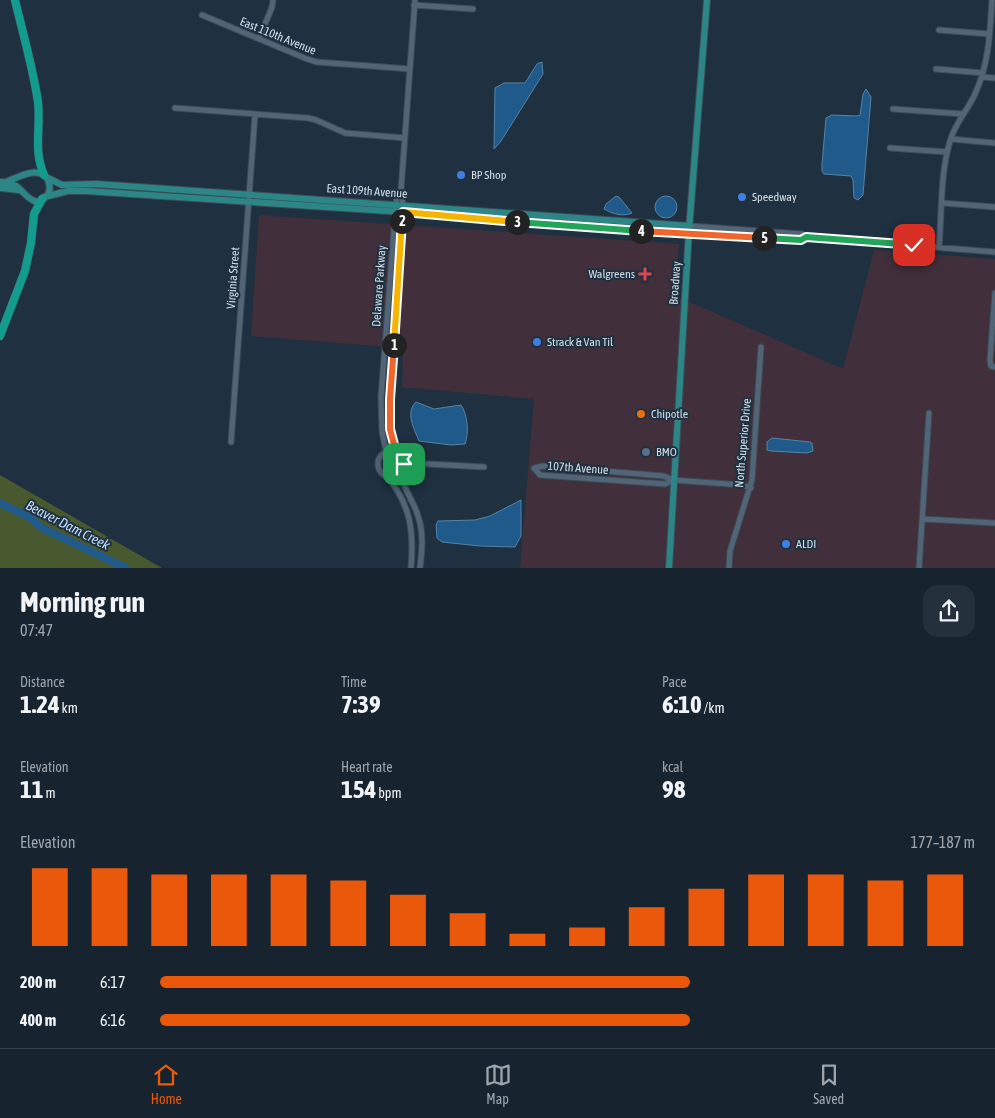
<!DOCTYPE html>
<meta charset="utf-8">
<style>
:root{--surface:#172430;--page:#24303c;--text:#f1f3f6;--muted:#9ea4ab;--line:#36414c;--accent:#ea580c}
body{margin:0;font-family:"Asap Condensed",sans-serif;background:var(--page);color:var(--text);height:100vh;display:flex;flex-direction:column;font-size:19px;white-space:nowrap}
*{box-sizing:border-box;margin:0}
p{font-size:16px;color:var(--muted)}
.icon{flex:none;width:28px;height:28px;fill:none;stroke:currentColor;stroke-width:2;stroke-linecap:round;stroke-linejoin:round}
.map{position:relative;height:568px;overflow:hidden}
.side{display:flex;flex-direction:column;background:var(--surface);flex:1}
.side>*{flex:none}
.pin{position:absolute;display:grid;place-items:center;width:42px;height:42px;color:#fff;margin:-21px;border-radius:10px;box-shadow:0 2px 8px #0006}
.km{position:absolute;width:25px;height:25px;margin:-12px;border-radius:50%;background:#222;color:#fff;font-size:14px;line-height:25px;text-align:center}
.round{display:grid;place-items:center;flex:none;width:52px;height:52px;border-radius:15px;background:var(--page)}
.overview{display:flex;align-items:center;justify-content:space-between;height:85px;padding:0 20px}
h1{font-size:28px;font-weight:700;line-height:38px}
.figures{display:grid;grid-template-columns:repeat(3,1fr);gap:8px;height:85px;padding:5px 20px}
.figures div{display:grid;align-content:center}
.figures b{font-size:25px;font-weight:700}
.figures small{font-size:14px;font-weight:400}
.figures p{font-size:14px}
.chart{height:140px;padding:10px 20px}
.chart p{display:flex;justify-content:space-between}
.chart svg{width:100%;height:90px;margin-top:5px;stroke:var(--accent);stroke-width:6}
ul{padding:0 20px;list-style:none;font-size:16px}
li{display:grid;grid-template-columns:80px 60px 1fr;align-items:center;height:38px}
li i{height:12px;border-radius:6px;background:var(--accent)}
.dock{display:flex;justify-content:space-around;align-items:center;height:70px;border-top:1px solid var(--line);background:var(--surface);font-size:14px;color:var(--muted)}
.dock a{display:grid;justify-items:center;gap:2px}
.dock .on{color:var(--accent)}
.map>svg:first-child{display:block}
.industrial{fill:#41303b}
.green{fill:#49592f}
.water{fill:#205a8a;stroke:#5682a6}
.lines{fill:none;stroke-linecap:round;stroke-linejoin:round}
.river{stroke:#205a8a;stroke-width:8}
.minor-casing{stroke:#3c4b58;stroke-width:7}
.major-casing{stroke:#3c4b58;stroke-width:8}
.highway-casing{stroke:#3c4b58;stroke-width:9}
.minor{stroke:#526577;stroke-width:5}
.major{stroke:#2c8685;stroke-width:6}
.highway{stroke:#139c8e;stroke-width:8}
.split-1-casing{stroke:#fff;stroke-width:10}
.split-2-casing{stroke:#fff;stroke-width:10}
.split-3-casing{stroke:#fff;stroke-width:10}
.split-4-casing{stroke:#fff;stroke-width:10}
.split-5-casing{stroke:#fff;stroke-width:10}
.split-6-casing{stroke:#fff;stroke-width:10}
.split-7-casing{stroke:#fff;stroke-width:10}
.split-1{stroke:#f0652b;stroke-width:6}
.split-2{stroke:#f5b400;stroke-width:6}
.split-3{stroke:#f5b400;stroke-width:6}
.split-4{stroke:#22a559;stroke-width:6}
.split-5{stroke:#f0652b;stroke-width:6}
.split-6{stroke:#22a559;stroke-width:6}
.split-7{stroke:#22a559;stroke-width:6}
.shop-dot{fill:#3f7fe0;stroke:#1f3040;stroke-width:2}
.health-dot{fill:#e0444e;stroke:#1f3040;stroke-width:2}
.food-dot{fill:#e8710a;stroke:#1f3040;stroke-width:2}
.service-dot{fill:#5c6f8a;stroke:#1f3040;stroke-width:2}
.labels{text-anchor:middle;stroke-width:4;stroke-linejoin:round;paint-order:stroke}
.street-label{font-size:12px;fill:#d3dee8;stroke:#1f3040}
.poi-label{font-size:12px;fill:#d3dee8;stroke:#1f3040;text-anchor:start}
.water-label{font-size:14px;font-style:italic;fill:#c1dffc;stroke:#1f3040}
</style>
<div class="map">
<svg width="995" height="568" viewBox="0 0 995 568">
<rect width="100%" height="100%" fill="#1f3040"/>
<path class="industrial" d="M259 215 679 244 676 296 843 369 874 250 995 259V568H520L534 399 402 387 403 348 251 336Z"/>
<path class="green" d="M0 475 162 568H0Z"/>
<path class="water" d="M542 62 543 74 501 141 494 149 495 88 504 83H525L537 64Z
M866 89 871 97 863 195 858 200 854 198 853 180 851 176 824 174 822 171V164L826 118 832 115 857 116 860 115 863 94Z
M655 207a11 11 0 1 1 22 0a11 11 0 1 1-22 0Z
M616 196 619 197 632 213C623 217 613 214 604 209L606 204Z
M416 402 434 409 461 405C468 415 469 433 465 444L451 445 419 441C414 429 405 412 416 402Z
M772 438 810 442 812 443 813 451 807 453 771 451 767 450V442Z
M521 500V536L515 547 480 546 442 542 437 538 436 525 438 521 475 520 490 516Z"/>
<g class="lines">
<path class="river" d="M0 503 31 518 42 528 126 568"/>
<g class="minor-casing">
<path id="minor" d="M414 5 473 9
M202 15 307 59 317 62 410 69
M939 30 989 34
M259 39 272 7 273 0
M936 69 983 73
M982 77 995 78
M175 108 308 118 316 120 345 133 405 138
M893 109 963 114
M951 139 995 143
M890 148 947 152
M942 203 995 207
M690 226 802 234 807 237 995 252
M689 234 801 240 807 237
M939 247C942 212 940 175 950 141 955 123 968 110 975 94 989 64 990 32 992 0
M995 293 990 360 991 366 995 367
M231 442 255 115
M378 464a13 13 0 1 1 26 0a13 13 0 1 1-26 0Z
M386 452 382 431 381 397 396 204 397 196 401 190
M396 452 390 429 389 413 403 204 401 190 415 0
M404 464H428L484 467
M401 472C402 488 414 501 418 516 424 533 422 551 420 568
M386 475C411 505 414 531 411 568
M673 480 665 484 540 475 534 468 543 466 664 476 673 480 742 485 751 488
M923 519 995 523
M729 568 730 551 752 480 761 347
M919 568 929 413"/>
</g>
<g class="major-casing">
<path id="major" d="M46 177 62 185 96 184 690 226
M0 182C6 182 11 183 16 186 24 191 36 213 48 194 51 189 50 184 47 178 36 166 19 177 6 182
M0 188 19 190
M44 197 68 191H86L403 212 689 234
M669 568 689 230 707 0"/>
</g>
<g class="highway-casing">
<path id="highway" d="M15 0C23 34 33 68 38 102 41 129 33 149 44 175
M0 336 25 271 31 243 34 214 42 199"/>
</g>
<use href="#minor" class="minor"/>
<use href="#major" class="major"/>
<use href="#highway" class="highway"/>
</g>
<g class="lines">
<g class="split-1-casing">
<path id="split-1" d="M394 345 390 399V429L396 452 402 457 404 464"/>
</g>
<g class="split-2-casing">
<path id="split-2" d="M394 345 402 221"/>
</g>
<g class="split-3-casing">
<path id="split-3" d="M402 221 403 212 517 222"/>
</g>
<g class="split-4-casing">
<path id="split-4" d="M517 222 641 231"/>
</g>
<g class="split-5-casing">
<path id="split-5" d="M641 231 764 238"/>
</g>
<g class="split-6-casing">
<path id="split-6" d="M764 238 801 240 806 237 888 243"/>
</g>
<g class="split-7-casing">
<path id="split-7" d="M888 243 914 245"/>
</g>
<use href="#split-1" class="split-1"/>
<use href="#split-2" class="split-2"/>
<use href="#split-3" class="split-3"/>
<use href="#split-4" class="split-4"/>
<use href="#split-5" class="split-5"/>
<use href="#split-6" class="split-6"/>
<use href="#split-7" class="split-7"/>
</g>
<g class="shop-dot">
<circle cx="461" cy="175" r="5"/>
<circle cx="742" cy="197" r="5"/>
<circle cx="537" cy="342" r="5"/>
<circle cx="786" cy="544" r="5"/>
</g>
<path class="health-dot" d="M642.5 266.5h5v5h5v5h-5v5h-5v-5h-5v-5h5z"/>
<circle class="food-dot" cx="641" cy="414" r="5"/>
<circle class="service-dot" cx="646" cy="452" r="5"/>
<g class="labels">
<g class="street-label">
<text transform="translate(278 36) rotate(22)" y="4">East 110th Avenue</text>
<text transform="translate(367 191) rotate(4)" y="4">East 109th Avenue</text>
<text transform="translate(233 278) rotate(-86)" y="4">Virginia Street</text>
<text transform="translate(675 283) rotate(-86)" y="4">Broadway</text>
<text transform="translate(379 286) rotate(-86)" y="4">Delaware Parkway</text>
<text transform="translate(743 443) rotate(-85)" y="4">North Superior Drive</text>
<text transform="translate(578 468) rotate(4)" y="4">107th Avenue</text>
</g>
<g class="poi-label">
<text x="471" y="179">BP Shop</text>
<text x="752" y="201">Speedway</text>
<text x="635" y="278" text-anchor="end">Walgreens</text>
<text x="547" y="346">Strack &amp; Van Til</text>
<text x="651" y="418">Chipotle</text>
<text x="656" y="456">BMO</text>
<text x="796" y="548">ALDI</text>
</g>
<g class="water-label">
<text transform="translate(68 525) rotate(27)" y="5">Beaver Dam Creek</text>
</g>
</g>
</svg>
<div class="pin" style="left:404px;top:464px;background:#1e9e55"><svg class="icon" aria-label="arrive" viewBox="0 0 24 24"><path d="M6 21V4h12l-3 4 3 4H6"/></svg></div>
<div class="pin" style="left:914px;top:245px;background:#d93025"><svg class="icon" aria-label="check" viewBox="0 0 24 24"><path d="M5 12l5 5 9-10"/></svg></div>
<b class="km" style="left:394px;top:345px">1</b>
<b class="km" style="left:402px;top:221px">2</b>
<b class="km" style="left:517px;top:222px">3</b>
<b class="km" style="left:641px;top:231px">4</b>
<b class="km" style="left:764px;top:238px">5</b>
</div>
<section class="side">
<div class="overview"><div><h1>Morning run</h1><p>07:47</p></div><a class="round"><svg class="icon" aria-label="share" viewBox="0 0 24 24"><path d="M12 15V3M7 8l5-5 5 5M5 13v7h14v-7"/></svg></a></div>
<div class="figures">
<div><p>Distance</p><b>1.24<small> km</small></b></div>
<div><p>Time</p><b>7:39</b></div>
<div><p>Pace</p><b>6:10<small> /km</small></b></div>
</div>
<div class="figures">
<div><p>Elevation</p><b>11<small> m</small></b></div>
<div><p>Heart rate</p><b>154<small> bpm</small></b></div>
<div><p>kcal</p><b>98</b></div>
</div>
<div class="chart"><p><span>Elevation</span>177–187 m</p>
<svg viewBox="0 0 160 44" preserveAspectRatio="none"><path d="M5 44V6M15 44V6M25 44V9M35 44V9M45 44V9M55 44V12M65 44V19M75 44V28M85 44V38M95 44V35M105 44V25M115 44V16M125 44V9M135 44V9M145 44V12M155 44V9"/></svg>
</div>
<ul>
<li><b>200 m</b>6:17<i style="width:65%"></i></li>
<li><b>400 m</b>6:16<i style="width:65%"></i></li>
</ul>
</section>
<nav class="dock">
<a class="on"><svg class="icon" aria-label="home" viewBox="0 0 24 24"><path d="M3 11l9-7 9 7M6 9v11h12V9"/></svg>Home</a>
<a><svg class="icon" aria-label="map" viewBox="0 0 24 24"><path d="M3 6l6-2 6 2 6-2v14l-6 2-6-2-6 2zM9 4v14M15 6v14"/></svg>Map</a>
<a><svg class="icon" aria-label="saved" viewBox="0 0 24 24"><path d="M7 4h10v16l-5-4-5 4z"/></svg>Saved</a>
</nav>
